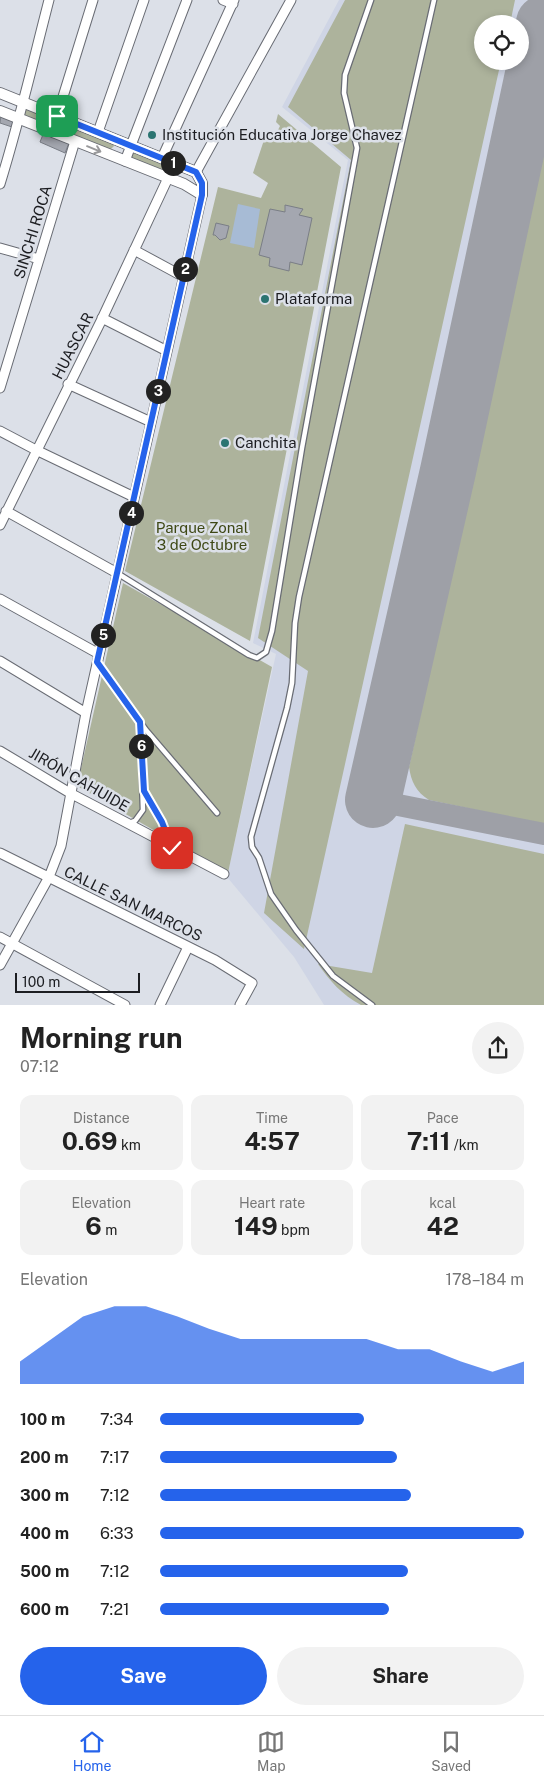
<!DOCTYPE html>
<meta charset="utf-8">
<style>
:root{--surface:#fff;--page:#f2f2f2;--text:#222;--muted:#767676;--line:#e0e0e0;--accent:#2563eb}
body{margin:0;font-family:"Public Sans",sans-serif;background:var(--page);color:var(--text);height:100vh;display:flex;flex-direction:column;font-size:19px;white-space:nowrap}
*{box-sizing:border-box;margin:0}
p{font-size:16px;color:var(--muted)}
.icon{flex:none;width:28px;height:28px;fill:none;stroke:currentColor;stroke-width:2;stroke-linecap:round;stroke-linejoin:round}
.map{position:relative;height:1005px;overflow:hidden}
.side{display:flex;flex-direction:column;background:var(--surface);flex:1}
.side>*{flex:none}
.tools{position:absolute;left:474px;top:15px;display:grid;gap:10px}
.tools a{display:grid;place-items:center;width:55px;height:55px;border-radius:50%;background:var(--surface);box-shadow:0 2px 8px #0003;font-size:25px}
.scale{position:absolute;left:15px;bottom:12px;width:125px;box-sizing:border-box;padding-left:5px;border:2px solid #1c1d21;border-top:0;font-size:14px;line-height:18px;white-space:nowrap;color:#1c1d21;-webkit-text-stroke:4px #dce0e8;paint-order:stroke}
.pin{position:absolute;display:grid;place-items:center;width:42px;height:42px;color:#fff;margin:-21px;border-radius:10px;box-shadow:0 2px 8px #0006}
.km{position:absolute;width:25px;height:25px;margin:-12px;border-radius:50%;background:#222;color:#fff;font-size:14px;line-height:25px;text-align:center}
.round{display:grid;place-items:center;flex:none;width:52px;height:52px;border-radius:26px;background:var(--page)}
.head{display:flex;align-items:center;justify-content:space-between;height:85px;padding:0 20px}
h1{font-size:28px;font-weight:700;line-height:38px}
.stats{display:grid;grid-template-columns:repeat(3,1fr);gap:8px;height:85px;padding:5px 20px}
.stats div{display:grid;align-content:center;border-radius:12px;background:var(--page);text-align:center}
.stats b{font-size:25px;font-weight:700}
.stats small{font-size:14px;font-weight:400}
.stats p{font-size:14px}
.chart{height:140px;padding:10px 20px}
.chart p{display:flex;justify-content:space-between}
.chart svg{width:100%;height:90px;margin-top:5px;fill:var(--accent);opacity:.7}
.cta{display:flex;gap:10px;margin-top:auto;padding:10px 20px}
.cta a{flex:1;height:58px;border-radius:30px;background:var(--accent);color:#fff;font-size:20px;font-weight:700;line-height:58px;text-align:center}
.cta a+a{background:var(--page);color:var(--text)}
ul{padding:0 20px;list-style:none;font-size:16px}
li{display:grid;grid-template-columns:80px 60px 1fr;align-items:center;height:38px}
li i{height:12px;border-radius:6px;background:var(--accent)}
.tab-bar{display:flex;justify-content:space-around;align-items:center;height:70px;border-top:1px solid var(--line);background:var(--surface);font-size:14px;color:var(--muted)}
.tab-bar a{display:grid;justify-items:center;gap:2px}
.tab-bar .current{color:var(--accent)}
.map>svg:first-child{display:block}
.built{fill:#cfd5e5;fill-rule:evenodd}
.green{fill:#adb39c}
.water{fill:#a7bbd5}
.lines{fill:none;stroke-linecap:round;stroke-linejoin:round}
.taxiway{stroke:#9ea0a7;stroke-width:22}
.runway{stroke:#9ea0a7;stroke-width:56}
.building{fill:#a4a7b0;stroke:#7a7e86}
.service-casing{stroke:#696c74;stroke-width:7}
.minor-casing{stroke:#696c74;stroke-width:11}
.tertiary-casing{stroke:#696c74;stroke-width:12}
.service{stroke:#fff;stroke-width:4.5}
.minor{stroke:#fff;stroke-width:9}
.tertiary{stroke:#fff;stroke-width:10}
.oneway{stroke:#99999b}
.route-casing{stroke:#fff;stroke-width:10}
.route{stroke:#2563eb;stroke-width:6}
.poi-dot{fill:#2b7471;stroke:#dce0e8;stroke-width:2}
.labels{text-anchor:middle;stroke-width:5;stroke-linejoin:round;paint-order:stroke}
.poi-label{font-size:15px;fill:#1c1d21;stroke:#dce0e8;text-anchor:start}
.street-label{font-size:15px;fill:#1c1d21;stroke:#dce0e8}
.park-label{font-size:15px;fill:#3e4815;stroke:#dce0e8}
</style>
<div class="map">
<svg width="544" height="1005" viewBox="0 0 544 1005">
<rect width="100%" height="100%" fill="#dce0e8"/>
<path class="built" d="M339 0H544V1005H324L294 957 227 877 276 654 253 643 348 160 282 107ZM482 24H520V61H482Z"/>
<path class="green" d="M345 0H515L510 24H482V61H501L304 949 264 913 308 671 258 638 351 160 288 107Z
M26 108 112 141 114 146 110 150 25 115 23 112Z
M278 114 341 167 250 641 125 571 218 187 261 198 268 183 253 173 267 131 280 138 283 133 278 130 280 126 276 122Z
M544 149V824L429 800C416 792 411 781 409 767Z
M134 150 179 168 181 172 176 175 130 158Z
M123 583 272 667 228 873 77 786Z
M405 824 544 854V1005H361C342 995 330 981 318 964L372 973Z"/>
<path class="water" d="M238 204 260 209 254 248 230 243Z"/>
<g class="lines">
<path class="taxiway" d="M373 800 544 834"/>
<path class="runway" d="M373 800 448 471 544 23"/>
</g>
<path class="building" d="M1 115 14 121 12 127 0 123Z
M44 132 69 143 65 153 40 142Z
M285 205 303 209 299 215 312 218 302 265 290 262 289 271 269 266 270 258 259 255 270 209 285 212Z
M216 223 229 226 226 238 220 240 215 235H213Z"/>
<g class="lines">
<g class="service-casing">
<path id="service" d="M117 573 249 655 257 658 266 652 272 631 302 448 357 148 344 93 345 75 371 0
M98 663 146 730 217 813
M144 792 162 822 171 845
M129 823 135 821 143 810 140 723
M372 1005 333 976 296 930 271 894 259 858 252 847 251 837 287 708 292 683 295 623 299 597 434 0"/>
</g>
<g class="minor-casing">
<path id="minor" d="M223 0 233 4
M57 116 93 0
M98 132 144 0
M162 158 234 0
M125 161 187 0
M196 172 291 0
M0 184C19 123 33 62 49 0
M0 248 39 259
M134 250 184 277
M102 318 167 351
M68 384 151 422
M0 388 75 141
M0 431 36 450 134 497
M6 511 117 573
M0 525 101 321 168 178
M0 599 99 654
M0 661 86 713
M0 751 70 793 224 874
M0 853 215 960 252 983 240 1005
M0 937 125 1005
M0 965 49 877 61 846 86 713 202 195
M160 1005 188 947"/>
</g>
<g class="tertiary-casing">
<path id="tertiary" d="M0 93 196 172 202 183V195
M0 111 184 184 202 195"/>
</g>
<use href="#service" class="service"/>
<use href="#minor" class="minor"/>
<use href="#tertiary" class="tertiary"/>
</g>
<defs><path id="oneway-shaft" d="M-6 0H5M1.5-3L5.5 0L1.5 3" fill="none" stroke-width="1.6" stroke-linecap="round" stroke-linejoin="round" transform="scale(1.25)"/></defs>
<use class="oneway" href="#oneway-shaft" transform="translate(94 149) rotate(22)"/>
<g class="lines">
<g class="route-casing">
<path id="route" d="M57 116 196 172 202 183V195L97 662 140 722 144 791 162 822 172 848"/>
</g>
<use href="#route" class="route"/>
</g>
<g class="poi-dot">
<circle cx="152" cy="135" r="5"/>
<circle cx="265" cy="299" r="5"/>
<circle cx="225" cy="443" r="5"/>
</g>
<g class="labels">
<g class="poi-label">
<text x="162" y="140">Institución Educativa Jorge Chavez</text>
<text x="275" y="304">Plataforma</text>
<text x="235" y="448">Canchita</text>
</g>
<g class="street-label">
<text transform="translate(33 232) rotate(-73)" y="5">SINCHI ROCA</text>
<text transform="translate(73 346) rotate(-63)" y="5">HUASCAR</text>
<text transform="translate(79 780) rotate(30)" y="5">JIRÓN CAHUIDE</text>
<text transform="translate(133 904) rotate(26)" y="5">CALLE SAN MARCOS</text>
</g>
<g class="park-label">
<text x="202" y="533">Parque Zonal<tspan x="202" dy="17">3 de Octubre</tspan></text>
</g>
</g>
</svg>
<div class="tools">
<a><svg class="icon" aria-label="locate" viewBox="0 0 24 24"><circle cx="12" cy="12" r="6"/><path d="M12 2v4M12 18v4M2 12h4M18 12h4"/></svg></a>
</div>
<div class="scale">100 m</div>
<div class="pin" style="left:57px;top:116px;background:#1e9e55"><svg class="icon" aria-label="arrive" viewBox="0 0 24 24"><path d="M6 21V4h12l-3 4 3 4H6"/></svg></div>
<div class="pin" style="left:172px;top:848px;background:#d93025"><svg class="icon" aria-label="check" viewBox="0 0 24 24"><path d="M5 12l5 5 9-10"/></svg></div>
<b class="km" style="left:173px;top:163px">1</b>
<b class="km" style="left:185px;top:269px">2</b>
<b class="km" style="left:158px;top:391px">3</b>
<b class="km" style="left:131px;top:513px">4</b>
<b class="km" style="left:103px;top:635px">5</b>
<b class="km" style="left:141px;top:746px">6</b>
</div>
<section class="side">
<div class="head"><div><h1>Morning run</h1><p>07:12</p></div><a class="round"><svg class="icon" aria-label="share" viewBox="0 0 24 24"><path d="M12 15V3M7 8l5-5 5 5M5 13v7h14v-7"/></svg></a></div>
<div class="stats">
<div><p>Distance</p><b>0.69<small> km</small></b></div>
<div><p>Time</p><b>4:57</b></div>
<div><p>Pace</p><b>7:11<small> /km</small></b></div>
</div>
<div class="stats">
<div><p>Elevation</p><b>6<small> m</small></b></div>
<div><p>Heart rate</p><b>149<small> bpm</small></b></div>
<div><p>kcal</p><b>42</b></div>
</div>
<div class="chart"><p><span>Elevation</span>178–184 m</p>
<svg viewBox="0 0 160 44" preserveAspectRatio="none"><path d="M0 44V33L10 22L20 11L30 6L40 6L50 11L60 17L70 22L80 22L90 22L100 22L110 22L120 27L130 27L140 33L150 38L160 33V44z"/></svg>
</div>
<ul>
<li><b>100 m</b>7:34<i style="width:56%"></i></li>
<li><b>200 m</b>7:17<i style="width:65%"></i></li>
<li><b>300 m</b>7:12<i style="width:69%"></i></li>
<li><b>400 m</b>6:33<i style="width:100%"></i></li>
<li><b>500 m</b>7:12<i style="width:68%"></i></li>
<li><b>600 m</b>7:21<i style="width:63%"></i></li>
</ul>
<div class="cta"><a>Save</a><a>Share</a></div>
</section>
<nav class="tab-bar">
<a class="current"><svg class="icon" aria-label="home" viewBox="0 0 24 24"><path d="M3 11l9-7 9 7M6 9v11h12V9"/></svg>Home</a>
<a><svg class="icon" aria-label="map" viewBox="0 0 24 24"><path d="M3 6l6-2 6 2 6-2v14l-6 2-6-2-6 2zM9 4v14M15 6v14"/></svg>Map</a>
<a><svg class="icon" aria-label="saved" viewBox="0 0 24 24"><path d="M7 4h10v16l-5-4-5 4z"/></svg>Saved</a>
</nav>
